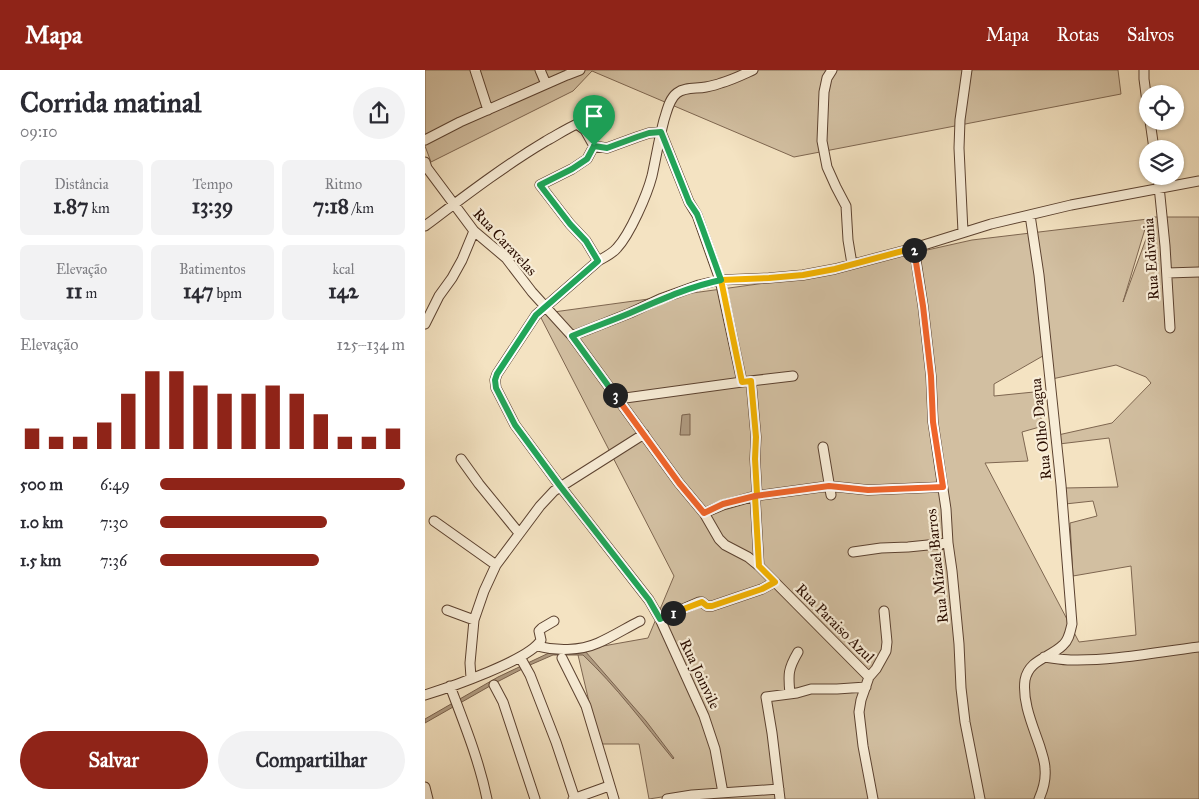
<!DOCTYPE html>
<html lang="pt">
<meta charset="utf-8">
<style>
:root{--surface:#fff;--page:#f2f2f3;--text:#2b2b33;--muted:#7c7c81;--accent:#8f2418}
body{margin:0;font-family:"IM FELL Great Primer",serif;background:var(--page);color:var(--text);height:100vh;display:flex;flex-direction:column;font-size:19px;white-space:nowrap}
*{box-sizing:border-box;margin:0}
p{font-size:16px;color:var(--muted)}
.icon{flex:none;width:28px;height:28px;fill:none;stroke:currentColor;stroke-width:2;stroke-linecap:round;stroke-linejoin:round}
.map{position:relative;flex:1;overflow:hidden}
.details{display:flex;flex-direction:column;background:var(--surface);width:425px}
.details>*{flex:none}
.fabs{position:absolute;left:714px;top:15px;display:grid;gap:10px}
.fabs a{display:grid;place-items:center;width:45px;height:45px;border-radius:50%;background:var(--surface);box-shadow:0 1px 4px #0004;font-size:25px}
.pin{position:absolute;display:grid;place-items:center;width:42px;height:42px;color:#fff;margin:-51px -21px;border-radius:50% 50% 50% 0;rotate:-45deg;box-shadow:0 0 5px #0007}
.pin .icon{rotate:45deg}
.km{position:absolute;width:25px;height:25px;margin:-12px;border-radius:50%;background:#222;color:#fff;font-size:14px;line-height:25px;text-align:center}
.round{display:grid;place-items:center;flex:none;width:52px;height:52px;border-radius:26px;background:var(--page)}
.summary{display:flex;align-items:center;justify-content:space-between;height:85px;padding:0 20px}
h1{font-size:28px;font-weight:700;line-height:38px}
.figures{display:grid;grid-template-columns:repeat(3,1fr);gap:8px;height:85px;padding:5px 20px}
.figures div{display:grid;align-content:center;border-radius:8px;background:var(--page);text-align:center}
.figures b{font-size:21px;font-weight:700}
.figures small{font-size:14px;font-weight:400}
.figures p{font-size:14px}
.chart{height:140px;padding:10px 20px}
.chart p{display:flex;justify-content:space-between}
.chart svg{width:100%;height:90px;margin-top:5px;stroke:var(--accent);stroke-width:6}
.action{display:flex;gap:10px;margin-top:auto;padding:10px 20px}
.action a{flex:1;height:58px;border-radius:30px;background:var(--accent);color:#fff;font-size:20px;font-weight:700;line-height:58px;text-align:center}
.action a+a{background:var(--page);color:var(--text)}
ul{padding:0 20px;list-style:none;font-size:16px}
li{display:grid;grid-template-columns:80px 60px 1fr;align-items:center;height:38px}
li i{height:12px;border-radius:6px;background:var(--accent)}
header{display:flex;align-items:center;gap:30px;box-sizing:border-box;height:70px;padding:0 25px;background:var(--accent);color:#fff}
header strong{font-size:24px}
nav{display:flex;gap:28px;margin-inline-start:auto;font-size:18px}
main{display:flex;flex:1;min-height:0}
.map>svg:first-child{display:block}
.green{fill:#d2bfa1;stroke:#7e6650;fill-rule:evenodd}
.water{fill:#af9a80;stroke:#7a624d}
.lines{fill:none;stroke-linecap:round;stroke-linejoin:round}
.minor-casing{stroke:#5c4230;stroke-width:11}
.minor{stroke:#f8edd7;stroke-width:9}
.split-1-casing{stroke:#fff;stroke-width:10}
.split-2-casing{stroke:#fff;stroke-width:10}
.split-3-casing{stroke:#fff;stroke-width:10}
.split-4-casing{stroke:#fff;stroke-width:10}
.split-1{stroke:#22a559;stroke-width:6}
.split-2{stroke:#f5b400;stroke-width:6}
.split-3{stroke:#f0652b;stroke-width:6}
.split-4{stroke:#22a559;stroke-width:6}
.labels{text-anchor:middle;stroke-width:4.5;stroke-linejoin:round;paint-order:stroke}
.street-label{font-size:15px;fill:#2a0d00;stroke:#f8edd7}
</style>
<header>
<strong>Mapa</strong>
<nav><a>Mapa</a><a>Rotas</a><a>Salvos</a></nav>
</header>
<main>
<section class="details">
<div class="summary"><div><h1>Corrida matinal</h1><p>09:10</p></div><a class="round"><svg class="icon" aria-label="share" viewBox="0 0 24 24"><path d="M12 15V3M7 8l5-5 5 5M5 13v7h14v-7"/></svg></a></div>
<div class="figures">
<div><p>Distância</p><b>1.87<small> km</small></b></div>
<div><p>Tempo</p><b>13:39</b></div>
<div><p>Ritmo</p><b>7:18<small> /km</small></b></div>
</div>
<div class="figures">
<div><p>Elevação</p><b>11<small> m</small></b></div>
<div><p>Batimentos</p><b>147<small> bpm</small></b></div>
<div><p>kcal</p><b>142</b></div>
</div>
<div class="chart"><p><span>Elevação</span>125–134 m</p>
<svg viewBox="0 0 160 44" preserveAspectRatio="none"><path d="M5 44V34M15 44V38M25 44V38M35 44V31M45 44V17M55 44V6M65 44V6M75 44V13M85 44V17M95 44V17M105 44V13M115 44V17M125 44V27M135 44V38M145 44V38M155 44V34"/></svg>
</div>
<ul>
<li><b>500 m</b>6:49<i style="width:100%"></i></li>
<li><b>1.0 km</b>7:30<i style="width:68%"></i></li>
<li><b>1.5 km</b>7:36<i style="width:65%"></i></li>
</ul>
<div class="action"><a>Salvar</a><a>Compartilhar</a></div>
</section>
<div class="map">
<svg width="774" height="729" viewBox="0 0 774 729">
<rect width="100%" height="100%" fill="#f4e3c2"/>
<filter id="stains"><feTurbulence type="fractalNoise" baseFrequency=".004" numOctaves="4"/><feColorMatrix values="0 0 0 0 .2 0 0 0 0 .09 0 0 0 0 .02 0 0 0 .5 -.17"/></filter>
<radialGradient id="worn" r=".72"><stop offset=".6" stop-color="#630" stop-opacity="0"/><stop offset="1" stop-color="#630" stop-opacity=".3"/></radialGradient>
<path class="green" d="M0 0H693L696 24 369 87 167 1 148 21 6 92 0 76Z
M729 147H774V729H272L268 722 224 729 214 674H174L153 585 167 578 223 568 249 506 114 244 377 208 547 170 723 149 698 232ZM623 283 627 309 691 295 721 307 726 313 687 353 633 365 634 374 684 368 693 417 639 418 640 434 668 431 672 446 645 453 648 506 706 496 711 565 654 572 560 393 603 391 597 362 618 356 609 322 569 326V314Z"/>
<path class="water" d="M265 344V365H255L257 345Z
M160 581 221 651 249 688 248 689C219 654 191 616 158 585H128L105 595 72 612 0 653V649L73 607 126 582Z"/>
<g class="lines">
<g class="minor-casing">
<path id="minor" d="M50 0 63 40
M115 0 121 14
M407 0 402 8 399 22 397 71 402 97 411 117 421 136 423 170 427 194
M719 0V9L722 32
M725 51 729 79
M0 70 35 52 142 5 155 0
M169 76 162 89 147 99 115 115 145 154 161 171 173 191
M0 92 2 98 49 161 81 188 107 222 147 266 254 413 279 443 294 469 300 475 323 487 334 496 444 607
M733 106 740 176 745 258
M605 145 614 205 636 415 647 554C645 562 644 570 638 575 625 588 604 589 600 610 597 632 608 656 615 677 617 684 620 691 620 699 621 709 618 720 614 729
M0 156C40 126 79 96 121 71 132 65 141 59 152 54L160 60 169 76 182 78 212 67 224 63 236 62 264 132 272 145 295 210 317 312
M538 162 534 78 535 50 542 0
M489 178 498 236 506 306 508 352 521 439 523 473 527 501 534 574 536 618 540 652 555 729
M742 203 774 202
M0 254 14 226 27 208 37 190 49 161
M147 266 205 243 235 229 274 215 295 210 344 208 378 205 410 199 489 178 566 154 646 135 774 111
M326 311 331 367 330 389 332 424 330 426 334 496
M193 329 317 312 368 306
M398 377 406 425
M36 389 54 414 94 463
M279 443 298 435 330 426 404 416 443 420 517 417
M9 451 71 495
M428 482 456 478 483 477 523 473
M22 540 49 550
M235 549 274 532H277L282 536H287L337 519 350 512
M112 576C131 581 155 581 173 573 187 567 201 558 215 551
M95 587 105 605 131 672 150 729
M619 587C628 588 637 590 646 590 689 591 732 582 774 577
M137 588 161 636 189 729
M46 608 45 593 49 550 59 521 71 495 115 436 129 421 219 364
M69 615 78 632 110 729
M25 616C39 653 54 690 62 729
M365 624C363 604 363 599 373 582
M0 625C23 618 105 590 116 570L114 561 117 558 129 551
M0 717 3 729
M298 723 290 679 279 646 235 549 224 530 135 416 90 355 71 318 70 310 72 304 111 245 173 191C180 187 187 184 192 178 205 164 222 125 227 106 231 88 234 69 239 50 242 41 244 29 252 23 260 17 271 19 281 17 286 16 291 15 296 13 307 10 317 5 328 0
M148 729 184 716
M242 729 267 725 354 719
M355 729 347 663 341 627 372 623 386 619H412L441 617
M448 729 438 676 434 642 436 630 444 607 451 599 461 581 462 572 459 541"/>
</g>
<use href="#minor" class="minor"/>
</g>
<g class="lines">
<g class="split-1-casing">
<path id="split-1" d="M169 76 162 89 147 99 115 115 145 154 161 171 173 191 111 245 72 304 70 310 71 318 90 355 135 416 224 530 235 549 248 543"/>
</g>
<g class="split-2-casing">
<path id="split-2" d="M248 543 277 532 282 536H287L337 519 350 512 334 496 330 426 332 424 330 389 331 367 326 311 317 312 296 210 344 208 378 205 410 199 489 178V180"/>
</g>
<g class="split-3-casing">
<path id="split-3" d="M190 325 254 413 279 443 298 434 330 426 404 416 443 420 518 417 508 352 506 306 498 236 489 180"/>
</g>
<g class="split-4-casing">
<path id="split-4" d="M169 76 182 78 212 67 224 63 236 62 264 132 272 144 278 160 296 210C263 217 235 230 205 243 186 251 166 258 147 266L190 325"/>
</g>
<use href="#split-1" class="split-1"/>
<use href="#split-2" class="split-2"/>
<use href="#split-3" class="split-3"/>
<use href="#split-4" class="split-4"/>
</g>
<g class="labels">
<g class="street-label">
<text transform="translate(80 172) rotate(47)" y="5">Rua Caravelas</text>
<text transform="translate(726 189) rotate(-94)" y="5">Rua Edivania</text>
<text transform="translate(616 359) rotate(-96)" y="5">Rua Olho Dagua</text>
<text transform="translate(512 496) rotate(-96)" y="5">Rua Mizael Barros</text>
<text transform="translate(410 553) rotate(45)" y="5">Rua Paraiso Azul</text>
<text transform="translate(275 604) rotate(65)" y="5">Rua Joinvile</text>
</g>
</g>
<rect width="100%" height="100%" filter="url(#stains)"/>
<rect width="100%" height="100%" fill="url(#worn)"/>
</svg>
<div class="fabs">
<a><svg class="icon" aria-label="locate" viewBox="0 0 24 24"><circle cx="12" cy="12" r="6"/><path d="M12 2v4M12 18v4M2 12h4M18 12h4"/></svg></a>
<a><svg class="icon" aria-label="layers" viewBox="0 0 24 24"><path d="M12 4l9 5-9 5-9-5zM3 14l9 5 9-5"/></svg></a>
</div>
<div class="pin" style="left:169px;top:76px;background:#1e9e55"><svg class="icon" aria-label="arrive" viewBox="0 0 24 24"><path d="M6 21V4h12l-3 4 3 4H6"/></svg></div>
<b class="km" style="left:248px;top:543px">1</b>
<b class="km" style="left:489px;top:180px">2</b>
<b class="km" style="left:190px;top:325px">3</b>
</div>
</main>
